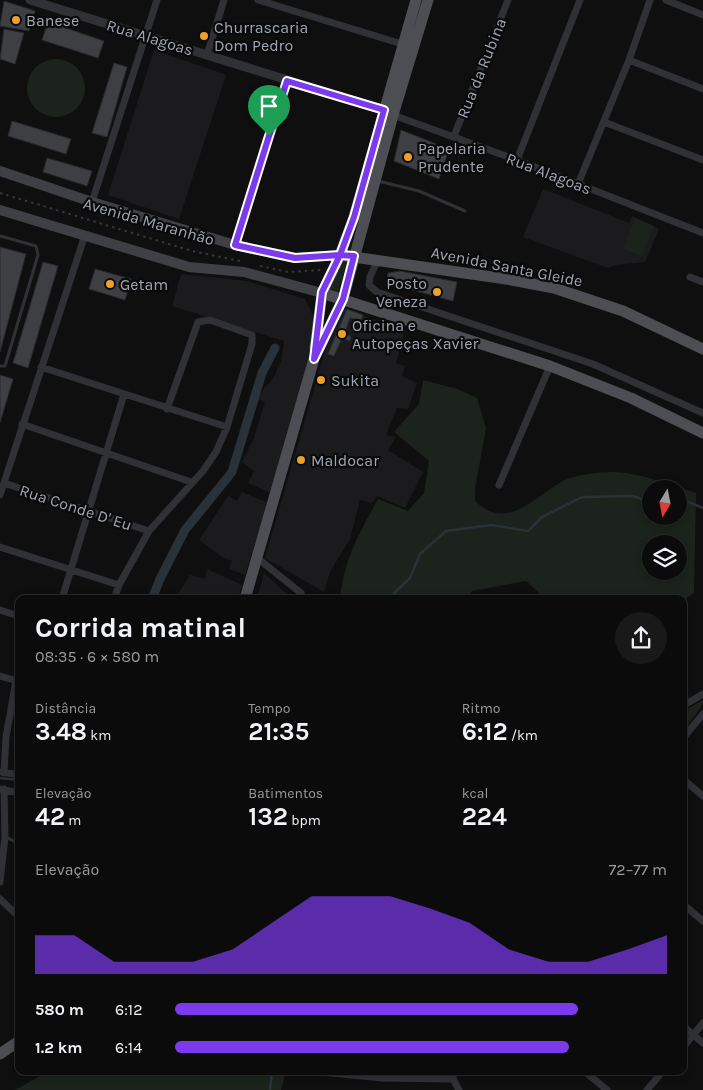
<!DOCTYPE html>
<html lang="pt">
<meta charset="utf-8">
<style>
:root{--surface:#0b0b0c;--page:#19191a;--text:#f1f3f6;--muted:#9a9b9d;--line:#2b2b2d;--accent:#7c3aed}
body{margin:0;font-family:Karla,sans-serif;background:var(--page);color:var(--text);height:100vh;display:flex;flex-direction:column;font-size:19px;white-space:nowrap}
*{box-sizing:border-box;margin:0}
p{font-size:16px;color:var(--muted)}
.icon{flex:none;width:28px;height:28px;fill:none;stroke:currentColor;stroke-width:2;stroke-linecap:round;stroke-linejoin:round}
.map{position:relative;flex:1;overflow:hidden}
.sheet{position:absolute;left:15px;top:595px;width:672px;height:480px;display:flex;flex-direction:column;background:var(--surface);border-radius:10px;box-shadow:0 2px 8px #0003,0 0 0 1px var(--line)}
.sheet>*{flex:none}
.needle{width:32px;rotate:190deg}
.fabs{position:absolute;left:642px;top:480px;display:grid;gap:10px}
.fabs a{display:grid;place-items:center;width:45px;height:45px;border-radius:50%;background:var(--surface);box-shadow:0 2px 8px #0003,0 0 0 1px var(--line);font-size:25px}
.pin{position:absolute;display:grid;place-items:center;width:42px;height:42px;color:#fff;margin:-51px -21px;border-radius:50% 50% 50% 0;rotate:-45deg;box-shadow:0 0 5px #0007}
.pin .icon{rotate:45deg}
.round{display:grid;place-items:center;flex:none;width:52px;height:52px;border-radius:26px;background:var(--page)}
.summary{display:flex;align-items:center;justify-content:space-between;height:85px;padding:0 20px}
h1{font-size:28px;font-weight:700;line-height:38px}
.metrics{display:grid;grid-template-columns:repeat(3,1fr);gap:8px;height:85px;padding:5px 20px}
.metrics div{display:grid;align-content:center}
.metrics b{font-size:25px;font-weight:700}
.metrics small{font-size:14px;font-weight:400}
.metrics p{font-size:14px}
.chart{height:140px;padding:10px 20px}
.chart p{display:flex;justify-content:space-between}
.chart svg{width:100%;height:90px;margin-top:5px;fill:var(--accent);opacity:.7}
ul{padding:0 20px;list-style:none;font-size:16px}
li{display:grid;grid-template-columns:80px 60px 1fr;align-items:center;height:38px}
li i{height:12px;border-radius:6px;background:var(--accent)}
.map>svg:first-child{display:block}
.built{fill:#1b1b1d}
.green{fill:#1b231c;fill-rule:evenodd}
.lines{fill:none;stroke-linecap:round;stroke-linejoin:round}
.stream{stroke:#293238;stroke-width:2.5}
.canal{stroke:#293238;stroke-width:9}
.building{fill:#3e3f43;stroke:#29292c}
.path{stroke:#36383c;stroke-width:2;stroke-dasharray:2.5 4;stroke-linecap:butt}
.service{stroke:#303135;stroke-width:3}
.minor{stroke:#303135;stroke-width:7}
.tertiary{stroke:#303135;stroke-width:9}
.secondary{stroke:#3e4045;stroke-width:10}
.primary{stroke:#4c4e54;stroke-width:11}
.route-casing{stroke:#fff;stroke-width:10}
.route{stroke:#7c3aed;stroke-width:6}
.poi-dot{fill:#efa029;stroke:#0a0a0b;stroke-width:2}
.labels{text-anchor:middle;stroke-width:4.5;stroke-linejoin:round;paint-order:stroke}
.poi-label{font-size:16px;fill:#a0a6b1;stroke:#0a0a0b;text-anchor:start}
.street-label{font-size:16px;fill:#a0a6b1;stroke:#0a0a0b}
</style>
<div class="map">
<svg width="703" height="1090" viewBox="0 0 703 1090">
<rect width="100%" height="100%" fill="#0f0f10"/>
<path class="built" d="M154 50 226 75 179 219 108 195Z
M543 189 629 223 632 216 659 229 645 262 616 265 608 268 523 237Z
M181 274 247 281 305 299 314 318 312 358 272 494 248 483 254 471 242 462 254 438 265 402 258 399 265 387 273 379 281 361 284 341 172 306Z
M344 309 405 330 396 363 405 366 402 376 417 383 408 409 397 408 386 435 396 437 388 450 423 472 405 508 377 496 372 503 360 500 350 539 330 572 324 592 265 558 325 351Z
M242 492 268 503 245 575 229 569 232 561 222 557 199 540 228 496 237 501Z
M207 569 242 585 238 599H175L190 575 205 579Z
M264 573 292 599H257Z"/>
<path class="green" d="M27 88a29 29 0 1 1 58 0a29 29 0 1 1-58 0Z
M635 218 654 226 642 256 623 249Z
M342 260 348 262 337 294 328 291Z
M423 380 457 389 477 398 486 428 475 489V501C509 533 535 495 565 480 576 475 598 472 610 472 635 471 672 485 696 493L694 593 684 600 546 599 526 581 472 591 467 599H340C344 559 359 534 378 499L408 511 424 493 429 461 394 432 419 404ZM651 489H679V516H651ZM651 544H679V571H651Z
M703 700V704L684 730V711Z
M49 1071H286L281 1090H15Z"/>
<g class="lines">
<path class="stream" d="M679 498 703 508
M384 599 392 595 410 578 420 554 446 531 491 525 528 531 542 517 582 497 633 496 651 502
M0 778 19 780
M270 1090 272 1071"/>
<path class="canal" d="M152 599 160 579 185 530 232 472 262 373 275 348"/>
</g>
<path class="building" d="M4 1 35 11 29 31 0 26Z
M48 22 104 41 98 58 42 40Z
M4 29 24 33 15 64 0 59Z
M114 63 127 67 107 137 92 133Z
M12 121 71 139 66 154 8 136Z
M401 130 449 149 439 179 394 161Z
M47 158 92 171 87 186 43 172Z
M0 247 26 254 0 352Z
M43 262 58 266 28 368 13 363Z
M95 269 131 279 125 300 89 289Z
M400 271 457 282 453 301 386 283 388 273Z
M347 309 363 315 361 320 350 318 345 332 351 337 350 341 342 338 334 356 328 354Z
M0 375 13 379 0 423Z"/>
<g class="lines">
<path class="path" d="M0 193 192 251 240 261
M260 266 288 272 322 270
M271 1079 274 1071"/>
<path class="service" d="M378 181 419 191 465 211
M0 236 36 246 38 255 5 366H0
M6 837 19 844"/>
<path class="minor" d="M258 0 402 44
M666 0 703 15
M207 55 224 0
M629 60 703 89
M393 115 517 160 703 233
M604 122 703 160
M454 136 508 0
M517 160 580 0
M578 184 629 60 650 0
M92 202 157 0
M235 245 287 81
M378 259 370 277 369 285 377 292 593 364 703 413
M690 277 703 282
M41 367 227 427
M22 424 191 482
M4 483 149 531
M499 485 550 366
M0 495 85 235
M0 547 119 585
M256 557 301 593
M62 599 124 394
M114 599 119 585 149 531 203 471 216 452 227 427 252 344V335L210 320 198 322 167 409
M0 610 19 616
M0 676 18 681
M684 705 703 694
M684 737 703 714
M2 772 19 775
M4 773 6 737 16 681
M684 780 703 796
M0 789 19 793
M0 882 5 837 4 789
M0 899 19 917
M684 905 703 921
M684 1027 703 1043
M684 1046 703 1023
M310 1071 383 1078 453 1079
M454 1071 453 1079 459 1090
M584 1071 607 1090
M647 1090 663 1071"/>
<path class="tertiary" d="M30 0 384 110"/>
<path class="secondary" d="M0 171 92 202 235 245 295 258 340 255
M0 210 189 267 244 272 322 293"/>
<path class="primary" d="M340 255 506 279 554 288 623 311 703 349
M322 293 550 366 631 398 703 433
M315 348 322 293 340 255 354 217 416 0
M245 599 314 359 343 299 393 115 428 0
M0 1054 19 1041"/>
</g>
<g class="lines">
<g class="route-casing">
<path id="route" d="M269 136 235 245 295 258 340 255 322 292 314 359 343 299 354 256 340 255 354 217 384 110 287 81 269 136"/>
</g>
<use href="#route" class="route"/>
</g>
<g class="poi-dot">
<circle cx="16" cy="20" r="5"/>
<circle cx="204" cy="36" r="5"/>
<circle cx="408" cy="157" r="5"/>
<circle cx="110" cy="284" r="5"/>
<circle cx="437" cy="292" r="5"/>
<circle cx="342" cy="334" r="5"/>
<circle cx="321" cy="380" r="5"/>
<circle cx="301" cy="460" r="5"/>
</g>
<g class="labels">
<g class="poi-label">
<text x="26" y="26">Banese</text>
<text x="214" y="33">Churrascaria<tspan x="214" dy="18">Dom Pedro</tspan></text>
<text x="418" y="154">Papelaria<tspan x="418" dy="18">Prudente</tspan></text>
<text x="427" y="289" text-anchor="end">Posto<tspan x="427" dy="18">Veneza</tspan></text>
<text x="120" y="290">Getam</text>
<text x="352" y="331">Oficina e<tspan x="352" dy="18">Autopeças Xavier</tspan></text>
<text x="331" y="386">Sukita</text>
<text x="311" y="466">Maldocar</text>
</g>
<g class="street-label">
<text transform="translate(150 37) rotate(17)" y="6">Rua Alagoas</text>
<text transform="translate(481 68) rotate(-68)" y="6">Rua da Rubina</text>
<text transform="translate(549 173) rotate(21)" y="6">Rua Alagoas</text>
<text transform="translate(149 221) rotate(16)" y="6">Avenida Maranhão</text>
<text transform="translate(507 266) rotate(11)" y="6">Avenida Santa Gleide</text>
<text transform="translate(76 507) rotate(18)" y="6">Rua Conde D' Eu</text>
</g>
</g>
</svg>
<div class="fabs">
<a><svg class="needle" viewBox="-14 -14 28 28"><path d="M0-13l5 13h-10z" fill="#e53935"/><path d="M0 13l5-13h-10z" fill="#9a9b9d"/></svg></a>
<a><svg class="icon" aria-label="layers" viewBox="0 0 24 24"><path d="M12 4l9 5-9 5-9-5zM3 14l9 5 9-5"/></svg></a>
</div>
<div class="pin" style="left:269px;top:136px;background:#1e9e55"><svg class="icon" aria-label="arrive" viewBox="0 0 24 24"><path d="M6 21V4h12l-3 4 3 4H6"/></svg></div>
<section class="sheet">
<div class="summary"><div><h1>Corrida matinal</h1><p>08:35 · 6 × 580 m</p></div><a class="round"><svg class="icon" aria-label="share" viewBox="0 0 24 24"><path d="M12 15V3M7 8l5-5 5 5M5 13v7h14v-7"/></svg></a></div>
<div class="metrics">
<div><p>Distância</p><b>3.48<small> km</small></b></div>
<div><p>Tempo</p><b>21:35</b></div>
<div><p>Ritmo</p><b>6:12<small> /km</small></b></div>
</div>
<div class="metrics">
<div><p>Elevação</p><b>42<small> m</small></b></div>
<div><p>Batimentos</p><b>132<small> bpm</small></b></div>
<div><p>kcal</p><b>224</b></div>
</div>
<div class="chart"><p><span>Elevação</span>72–77 m</p>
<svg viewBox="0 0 160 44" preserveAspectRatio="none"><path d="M0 44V25L10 25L20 38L30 38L40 38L50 32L60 19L70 6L80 6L90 6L100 12L110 19L120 32L130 38L140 38L150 32L160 25V44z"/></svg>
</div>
<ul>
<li><b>580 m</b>6:12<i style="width:82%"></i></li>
<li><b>1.2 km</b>6:14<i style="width:80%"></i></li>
</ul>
</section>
</div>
